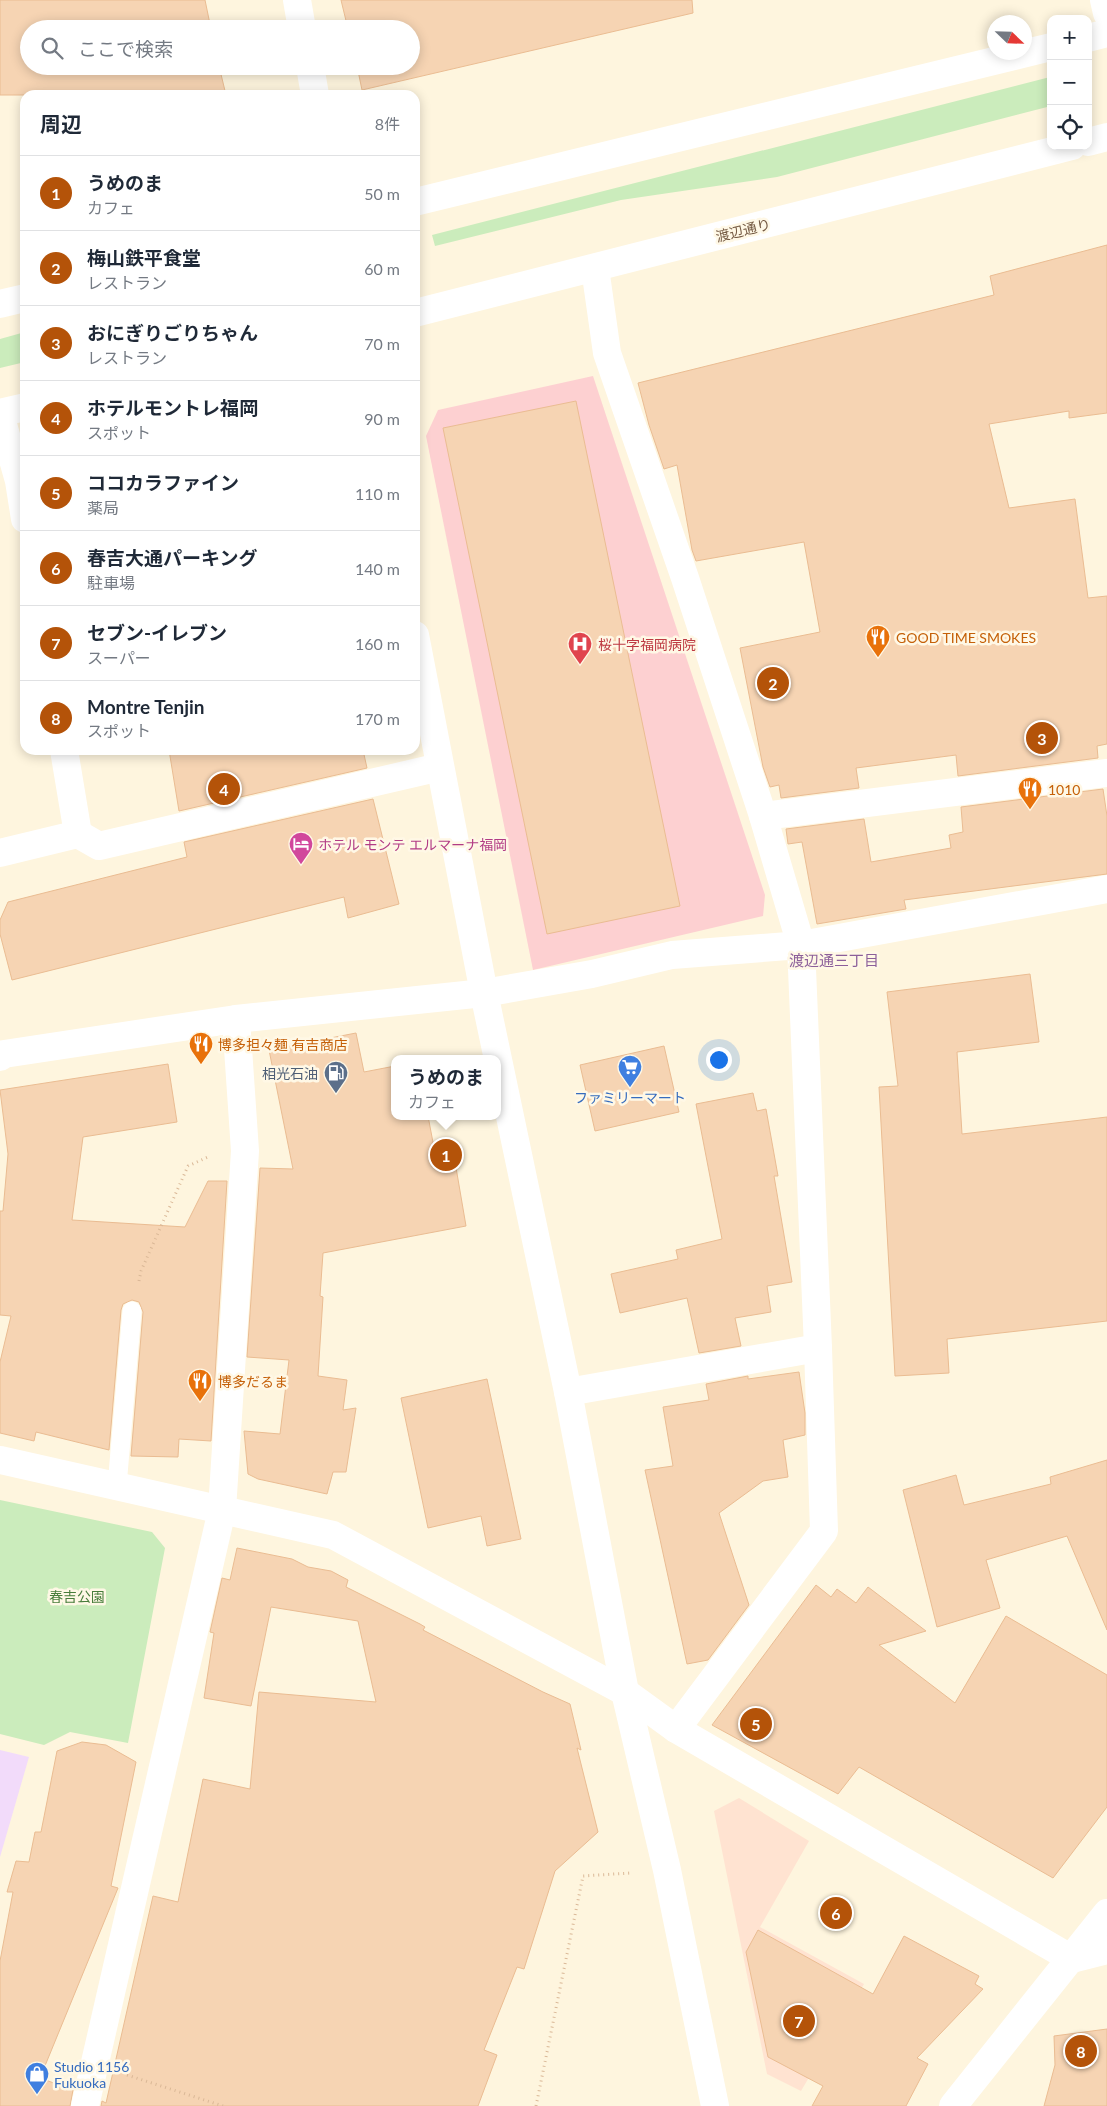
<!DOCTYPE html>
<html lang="ja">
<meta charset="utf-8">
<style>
body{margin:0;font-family:Lato,"Noto Sans JP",sans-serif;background:#f6f6f7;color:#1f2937}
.controls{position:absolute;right:15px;top:15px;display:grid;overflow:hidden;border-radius:10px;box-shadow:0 2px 12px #0003}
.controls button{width:45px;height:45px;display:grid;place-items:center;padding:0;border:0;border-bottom:1px solid #e0e1e3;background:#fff;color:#1f2937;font:25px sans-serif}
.compass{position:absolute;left:987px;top:15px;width:45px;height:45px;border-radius:50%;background:#fff;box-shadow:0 2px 12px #0003;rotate:113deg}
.you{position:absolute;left:718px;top:1059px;width:18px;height:18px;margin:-12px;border:4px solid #fff;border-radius:50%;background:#1a73e8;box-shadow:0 0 0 8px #1a73e833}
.badge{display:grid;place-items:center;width:32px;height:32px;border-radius:50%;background:#b45309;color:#fff;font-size:16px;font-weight:700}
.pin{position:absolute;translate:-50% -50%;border:2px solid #fff;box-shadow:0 1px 5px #0006}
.popup{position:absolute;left:391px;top:1055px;width:110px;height:65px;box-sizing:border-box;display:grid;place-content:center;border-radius:10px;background:#fff;filter:drop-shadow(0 1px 4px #0005);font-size:16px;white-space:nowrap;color:#747a83}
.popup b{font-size:19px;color:#1f2937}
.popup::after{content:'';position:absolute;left:50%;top:100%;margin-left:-10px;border:10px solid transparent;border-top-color:#fff}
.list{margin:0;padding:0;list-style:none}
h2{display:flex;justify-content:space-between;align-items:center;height:65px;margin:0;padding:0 20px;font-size:21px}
h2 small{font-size:16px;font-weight:400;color:#747a83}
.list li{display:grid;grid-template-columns:32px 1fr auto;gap:15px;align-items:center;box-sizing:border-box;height:75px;padding:0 20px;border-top:1px solid #e0e1e3}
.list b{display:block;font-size:19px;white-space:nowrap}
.list p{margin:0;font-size:16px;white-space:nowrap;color:#747a83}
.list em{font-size:16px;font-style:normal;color:#747a83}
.icon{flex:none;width:28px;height:28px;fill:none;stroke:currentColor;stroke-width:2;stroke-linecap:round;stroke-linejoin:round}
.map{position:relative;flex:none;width:1107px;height:2106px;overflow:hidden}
.search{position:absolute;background:#fff;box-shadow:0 2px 12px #0003;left:20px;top:20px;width:400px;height:55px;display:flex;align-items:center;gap:12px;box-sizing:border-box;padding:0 18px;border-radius:28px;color:#747a83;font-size:19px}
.panel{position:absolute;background:#fff;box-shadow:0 2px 12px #0003;left:20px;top:90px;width:400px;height:665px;border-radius:15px}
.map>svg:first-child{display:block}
.commercial{fill:#ffe3d1}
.education{fill:#f2dbfa}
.medical{fill:#fdd0d1}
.green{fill:#cbecbc}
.building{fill:#f6d4b3;stroke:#eabc92}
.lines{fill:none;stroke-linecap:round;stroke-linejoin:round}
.path{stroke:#dab897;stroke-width:3;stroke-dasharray:1 4;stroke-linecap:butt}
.service{stroke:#fff;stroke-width:19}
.minor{stroke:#fff;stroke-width:28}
.tertiary{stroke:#fff;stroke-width:28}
.secondary{stroke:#fff;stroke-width:28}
.labels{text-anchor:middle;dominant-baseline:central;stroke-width:5;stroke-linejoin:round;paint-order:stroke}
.street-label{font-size:14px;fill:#765b44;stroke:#fff8e6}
.food-label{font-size:14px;fill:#c56008;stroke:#fff8e6;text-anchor:start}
.health-label{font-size:14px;fill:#be3a42;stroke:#fff8e6;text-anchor:start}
.hotel-label{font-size:14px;fill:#b23c85;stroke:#fff8e6;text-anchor:start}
.service-label{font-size:14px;fill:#4e5e75;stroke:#fff8e6;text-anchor:end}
.shop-label{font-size:14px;fill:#366cbe;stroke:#fff8e6}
.park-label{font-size:14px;fill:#487d3b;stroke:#fff8e6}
.neighbourhood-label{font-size:15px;fill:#8c5f9a;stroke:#fff8e6}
</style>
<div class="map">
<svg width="1107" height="2106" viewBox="0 0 1107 2106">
<rect width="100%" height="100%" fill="#fef5de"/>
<polygon class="commercial" points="739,1798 809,1841 760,1927 864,1984 801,2091 767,2074 714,1811"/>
<polygon class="education" points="0,1750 29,1757 0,1857"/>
<polygon class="medical" points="593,376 765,895 763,916 533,970 426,436 438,410"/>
<g class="green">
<polygon points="1050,77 1051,106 777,177 621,200 435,246 432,235"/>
<polygon points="25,332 25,362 0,368 0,339"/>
<polygon points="0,1500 152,1532 165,1548 128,1743 70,1732 44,1745 0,1734"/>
</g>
<g class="building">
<polygon points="0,0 205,0 211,29 29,29 29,66 219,66 226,95 0,95"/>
<polygon points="341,0 692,0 693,13 362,90 357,66 411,66 411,29 348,29"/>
<polygon points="1107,245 1107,413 1069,418 1069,411 989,424 1009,508 1075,499 1088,598 1107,596 1107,744 1097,746 1098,758 958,776 956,755 856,768 859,788 781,798 779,785 770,787 763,767 740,648 820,632 804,542 696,561 692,550 677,465 664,469 649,425 638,383 994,295 990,276"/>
<polygon points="576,401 680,906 547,934 443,428"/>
<polygon points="169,750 363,750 367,768 179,811"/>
<polygon points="1103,789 1107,816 1107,874 904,900 906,909 817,924 802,842 788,844 786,829 864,819 871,862 951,848 949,835 963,832 961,807"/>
<polygon points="373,799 399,904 348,918 344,897 12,980 0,934 0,920 8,902 187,857 184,842"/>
<polygon points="1030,974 1039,1042 957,1052 962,1134 1107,1117 1107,1321 947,1339 949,1373 895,1376 879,1087 898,1086 887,992"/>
<polygon points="356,1033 364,1072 395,1066 395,1116 428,1116 435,1153 453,1150 466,1226 323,1253 320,1296 323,1297 318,1376 347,1380 343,1410 356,1408 346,1472 333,1472 327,1494 258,1479 248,1474 244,1431 280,1434 289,1360 247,1357 260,1168 293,1169 269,1050"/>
<polygon points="664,1046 679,1112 595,1131 580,1065"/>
<polygon points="168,1064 177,1122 83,1137 72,1220 185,1227 208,1181 227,1181 211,1441 179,1439 178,1457 131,1456 143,1312 139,1302 132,1300 123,1304 121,1310 109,1450 36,1432 34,1441 0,1433 0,1362 11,1316 0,1315 0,1211 3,1211 8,1154 0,1090"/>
<polygon points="753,1093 757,1111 766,1109 778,1176 774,1176 792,1282 767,1286 771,1312 735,1318 741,1346 699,1353 687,1298 620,1313 611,1274 678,1259 676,1250 722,1239 696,1104"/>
<polygon points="799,1372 805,1413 805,1435 783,1440 788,1477 763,1481 719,1513 749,1605 708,1660 687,1664 645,1470 673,1466 663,1407 709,1400 706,1384 748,1376 748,1379"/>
<polygon points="487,1379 521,1539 487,1546 481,1516 428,1528 401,1398"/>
<polygon points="1107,1460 1107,1630 1067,1536 986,1560 1000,1608 937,1627 903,1490 956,1475 964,1505 1051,1484 1050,1477"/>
<polygon points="237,1548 292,1559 308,1567 331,1571 348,1580 346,1587 420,1624 425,1627 423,1630 543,1692 570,1704 581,1750 577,1748 598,1832 555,1871 524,1969 517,1967 484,2050 497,2055 478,2106 101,2106 102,2101 106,2103 153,1896 178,1902 203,1779 250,1789 259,1692 376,1702 358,1621 271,1607 251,1706 204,1698 214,1633 210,1632 222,1578 230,1580"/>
<polygon points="816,1585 831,1597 837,1589 856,1603 868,1587 926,1631 879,1645 955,1703 1006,1616 1107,1675 1107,1807 1053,1878 859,1767 838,1794 712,1725"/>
<polygon points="82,1742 106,1745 136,1762 111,1886 118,1888 40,2078 73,2090 70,2106 0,2106 0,1961 13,1892 7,1892 16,1861 29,1862 35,1832 41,1832 57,1751"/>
<polygon points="758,1930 873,1994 904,1936 979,1976 975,1984 983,1989 917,2058 928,2064 906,2106 812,2106 823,2086 768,2057 746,1952"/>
<polygon points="1107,2029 1107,2106 1044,2106 1055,2065 1054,2036"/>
</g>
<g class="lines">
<g class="path">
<polyline points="139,1281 141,1271 188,1166 208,1157"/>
<polyline points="127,2075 223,2106"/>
<polyline points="536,2106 583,1876 631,1873"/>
</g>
<polyline class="service" points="117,1486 132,1311"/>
<g class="minor">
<polyline points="1104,0 1107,13"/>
<polyline points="595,268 607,353 685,578 763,816 801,945 818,1348 824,1531 676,1729"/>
<polyline points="0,414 19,481 25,519"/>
<polyline points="763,816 1107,773"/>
<polyline points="78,834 99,846 440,767"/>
<polyline points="0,853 78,834 64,750"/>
<polyline points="0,1057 4,1054 236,1019 484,993 592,974 672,955 801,945 1107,889"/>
<polyline points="568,1392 818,1348"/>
<polyline points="222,1510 245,1151 236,1019"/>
<polyline points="953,2106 1107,1913"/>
</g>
<g class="tertiary">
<polyline points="297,0 302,29"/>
<polyline points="310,66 315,95"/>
<polyline points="415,635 484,993 568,1392 625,1692 667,1870 715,2106"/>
<polyline points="0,1460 333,1535 625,1692 676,1729 1072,1959 1107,1950"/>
<polyline points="85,2106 222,1510"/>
</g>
<g class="secondary">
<polyline points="1088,38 1107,33"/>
<polyline points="1088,142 1107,137"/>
<polyline points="415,202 1051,47"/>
<polyline points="0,304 25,298"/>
<polyline points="415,313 1072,146"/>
<polyline points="0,413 25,407"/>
</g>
</g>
<defs>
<symbol id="restaurant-pin" viewBox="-11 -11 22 30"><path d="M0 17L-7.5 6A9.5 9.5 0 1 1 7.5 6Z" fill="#e8710a" stroke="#fff8e6"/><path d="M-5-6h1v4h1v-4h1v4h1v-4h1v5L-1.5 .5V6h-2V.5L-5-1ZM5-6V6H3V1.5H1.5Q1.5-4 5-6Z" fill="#fff"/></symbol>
<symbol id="hospital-pin" viewBox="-11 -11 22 30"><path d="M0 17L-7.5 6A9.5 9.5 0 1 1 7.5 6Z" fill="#e0444e" stroke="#fff8e6"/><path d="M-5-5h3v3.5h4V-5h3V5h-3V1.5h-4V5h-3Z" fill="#fff"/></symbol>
<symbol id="hotel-pin" viewBox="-11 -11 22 30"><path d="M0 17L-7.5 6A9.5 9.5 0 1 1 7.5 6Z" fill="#d1479c" stroke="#fff8e6"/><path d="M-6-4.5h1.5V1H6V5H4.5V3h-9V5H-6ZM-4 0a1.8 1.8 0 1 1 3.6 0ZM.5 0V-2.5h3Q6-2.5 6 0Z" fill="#fff"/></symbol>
<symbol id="supermarket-pin" viewBox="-11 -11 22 30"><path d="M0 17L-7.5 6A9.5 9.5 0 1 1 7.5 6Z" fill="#3f7fe0" stroke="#fff8e6"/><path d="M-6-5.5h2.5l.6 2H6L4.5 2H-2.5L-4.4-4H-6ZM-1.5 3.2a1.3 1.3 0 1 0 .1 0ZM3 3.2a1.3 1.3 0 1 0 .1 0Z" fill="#fff"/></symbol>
<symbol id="fuel-pin" viewBox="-11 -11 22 30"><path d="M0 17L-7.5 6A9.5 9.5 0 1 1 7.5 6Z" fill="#5c6f8a" stroke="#fff8e6"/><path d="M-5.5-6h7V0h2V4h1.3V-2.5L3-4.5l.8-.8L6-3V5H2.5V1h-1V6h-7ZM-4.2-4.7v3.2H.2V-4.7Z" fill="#fff"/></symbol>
<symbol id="shop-pin" viewBox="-11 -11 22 30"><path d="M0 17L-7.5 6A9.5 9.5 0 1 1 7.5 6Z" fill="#3f7fe0" stroke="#fff8e6"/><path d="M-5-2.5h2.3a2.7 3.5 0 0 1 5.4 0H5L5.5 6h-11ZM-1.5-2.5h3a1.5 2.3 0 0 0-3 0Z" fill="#fff"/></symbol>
</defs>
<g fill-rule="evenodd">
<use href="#restaurant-pin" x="864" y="623" width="28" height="38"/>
<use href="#hospital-pin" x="566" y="630" width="28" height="38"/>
<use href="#restaurant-pin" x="1016" y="775" width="28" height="38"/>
<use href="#hotel-pin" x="287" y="830" width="28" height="38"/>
<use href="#restaurant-pin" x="187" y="1030" width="28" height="38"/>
<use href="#supermarket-pin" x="616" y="1053" width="28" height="38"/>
<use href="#fuel-pin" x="322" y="1059" width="28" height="38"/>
<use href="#restaurant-pin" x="186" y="1367" width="28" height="38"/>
<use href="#shop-pin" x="23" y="2060" width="28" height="38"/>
</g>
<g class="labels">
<g class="street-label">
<text transform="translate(743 230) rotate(-14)">渡辺通り</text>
</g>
<g class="food-label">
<text x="896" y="637">GOOD TIME SMOKES</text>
<text x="1048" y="789">1010</text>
<text x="218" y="1044">博多担々麺 有吉商店</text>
<text x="218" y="1381">博多だるま</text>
</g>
<g class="health-label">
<text x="598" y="644">桜十字福岡病院</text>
</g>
<g class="hotel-label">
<text x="318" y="844">ホテル モンテ エルマーナ福岡</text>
</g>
<g class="service-label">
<text x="318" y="1073">相光石油</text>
</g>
<g class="shop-label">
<text x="630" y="1097">ファミリーマート</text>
<text x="54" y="2066" text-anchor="start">Studio 1156<tspan x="54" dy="16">Fukuoka</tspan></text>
</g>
<g class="park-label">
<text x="77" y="1596">春吉公園</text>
</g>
<g class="neighbourhood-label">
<text x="834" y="960">渡辺通三丁目</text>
</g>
</g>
</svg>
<div class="controls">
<button>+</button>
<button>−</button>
<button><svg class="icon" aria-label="locate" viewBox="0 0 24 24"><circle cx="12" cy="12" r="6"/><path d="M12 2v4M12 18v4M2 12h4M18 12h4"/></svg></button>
</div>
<svg class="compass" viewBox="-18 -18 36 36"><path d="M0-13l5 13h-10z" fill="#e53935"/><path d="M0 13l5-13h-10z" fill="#747a83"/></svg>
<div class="you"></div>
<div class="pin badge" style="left:446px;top:1155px">1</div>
<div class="popup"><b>うめのま</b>カフェ</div>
<div class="pin badge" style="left:773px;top:683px">2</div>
<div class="pin badge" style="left:1042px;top:738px">3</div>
<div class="pin badge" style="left:224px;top:789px">4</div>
<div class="pin badge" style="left:756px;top:1724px">5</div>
<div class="pin badge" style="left:836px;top:1913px">6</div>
<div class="pin badge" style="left:799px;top:2021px">7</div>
<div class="pin badge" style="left:1081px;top:2051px">8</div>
<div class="search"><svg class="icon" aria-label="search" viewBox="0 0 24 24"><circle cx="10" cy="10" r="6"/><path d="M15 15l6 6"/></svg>ここで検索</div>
<section class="panel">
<h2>周辺<small>8件</small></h2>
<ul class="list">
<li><span class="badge">1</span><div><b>うめのま</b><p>カフェ</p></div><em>50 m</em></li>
<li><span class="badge">2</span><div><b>梅山鉄平食堂</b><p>レストラン</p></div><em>60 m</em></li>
<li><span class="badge">3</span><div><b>おにぎりごりちゃん</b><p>レストラン</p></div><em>70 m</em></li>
<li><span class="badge">4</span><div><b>ホテルモントレ福岡</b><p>スポット</p></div><em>90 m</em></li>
<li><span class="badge">5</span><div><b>ココカラファイン</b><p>薬局</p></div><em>110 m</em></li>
<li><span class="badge">6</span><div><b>春吉大通パーキング</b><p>駐車場</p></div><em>140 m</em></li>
<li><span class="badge">7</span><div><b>セブン-イレブン</b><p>スーパー</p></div><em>160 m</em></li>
<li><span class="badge">8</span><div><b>Montre Tenjin</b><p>スポット</p></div><em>170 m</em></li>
</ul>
</section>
</div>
